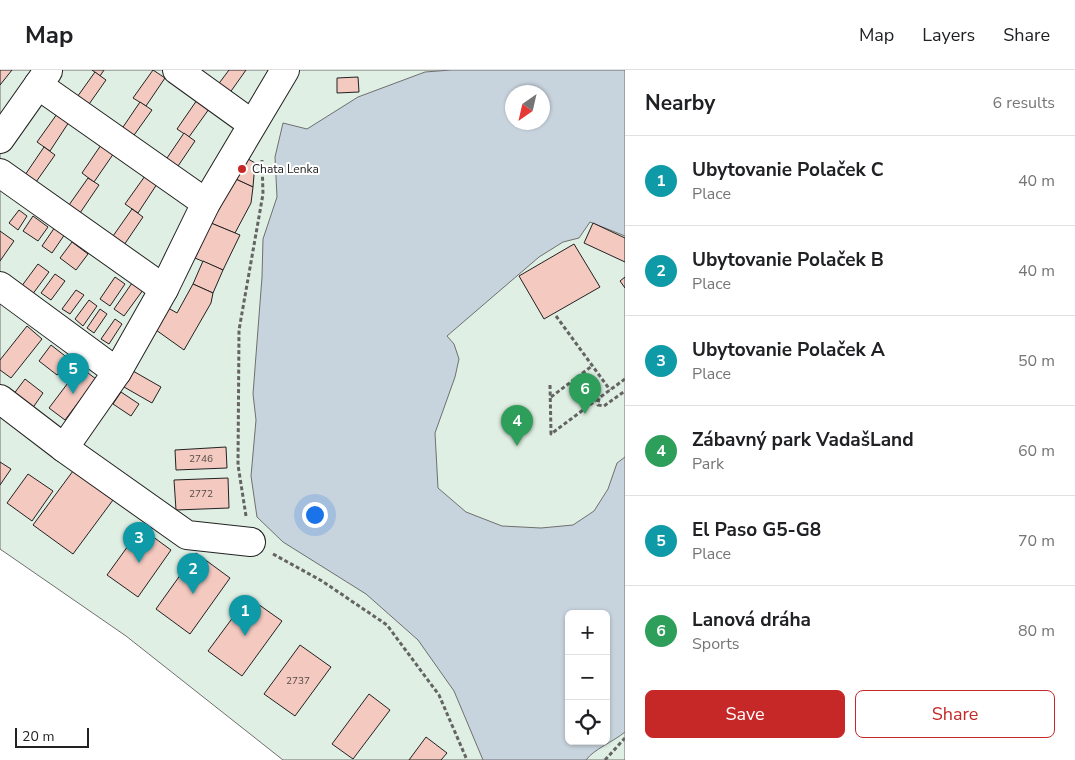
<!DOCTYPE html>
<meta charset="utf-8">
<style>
body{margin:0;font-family:"Nunito Sans",sans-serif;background:#f6f6f6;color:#202124}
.controls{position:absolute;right:15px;bottom:15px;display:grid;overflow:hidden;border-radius:8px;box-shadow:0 1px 4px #0004}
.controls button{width:45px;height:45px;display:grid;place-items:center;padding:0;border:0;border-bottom:1px solid #e0e0e0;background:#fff;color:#202124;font:25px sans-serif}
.compass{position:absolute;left:505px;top:15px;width:45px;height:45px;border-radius:50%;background:#fff;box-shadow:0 1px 4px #0004;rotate:214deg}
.scale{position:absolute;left:15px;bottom:12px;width:74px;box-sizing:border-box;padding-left:5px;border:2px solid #222;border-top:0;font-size:14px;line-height:18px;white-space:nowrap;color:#222;-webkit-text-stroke:4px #fff;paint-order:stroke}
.you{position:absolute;left:314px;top:444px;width:18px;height:18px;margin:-12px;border:4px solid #fff;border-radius:50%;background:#1a73e8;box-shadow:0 0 0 8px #1a73e833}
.badge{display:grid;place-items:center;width:32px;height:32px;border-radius:50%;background:#c62828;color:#fff;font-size:16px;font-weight:700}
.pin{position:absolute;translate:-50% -41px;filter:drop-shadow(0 1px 2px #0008)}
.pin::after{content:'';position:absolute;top:26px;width:18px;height:15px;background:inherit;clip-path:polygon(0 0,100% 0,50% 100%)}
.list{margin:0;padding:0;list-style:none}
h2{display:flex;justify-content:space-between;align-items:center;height:65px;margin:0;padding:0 20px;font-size:21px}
h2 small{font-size:16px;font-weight:400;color:#757577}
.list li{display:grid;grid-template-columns:32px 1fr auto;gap:15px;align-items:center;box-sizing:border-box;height:90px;padding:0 20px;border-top:1px solid #e0e0e0}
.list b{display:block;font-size:19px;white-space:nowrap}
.list p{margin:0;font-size:16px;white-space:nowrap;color:#757577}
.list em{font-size:16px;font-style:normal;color:#757577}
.actions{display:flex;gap:10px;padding:15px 20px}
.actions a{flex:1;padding:11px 0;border:1px solid #c62828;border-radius:8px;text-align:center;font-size:18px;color:#c62828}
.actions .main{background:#c62828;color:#fff}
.icon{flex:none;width:28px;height:28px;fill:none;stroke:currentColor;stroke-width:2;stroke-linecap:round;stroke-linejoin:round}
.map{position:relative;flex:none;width:625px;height:690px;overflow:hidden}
header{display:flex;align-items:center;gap:30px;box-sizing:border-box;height:70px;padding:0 25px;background:#fff;border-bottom:1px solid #e0e0e0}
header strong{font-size:24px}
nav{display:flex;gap:28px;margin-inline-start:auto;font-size:18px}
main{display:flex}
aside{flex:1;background:#fff}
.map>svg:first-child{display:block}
.green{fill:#e0efe3;stroke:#6f6f6f;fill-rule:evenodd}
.water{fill:#c7d3dd;stroke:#6f6f6f;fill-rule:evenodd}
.building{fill:#f3c9c0;stroke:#222}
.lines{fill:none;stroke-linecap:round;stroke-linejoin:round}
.minor-casing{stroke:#222;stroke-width:30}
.path{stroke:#646464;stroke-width:3;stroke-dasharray:4 2.5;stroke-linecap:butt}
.minor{stroke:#fff;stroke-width:28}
.poi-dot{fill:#c62828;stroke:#fff;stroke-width:2}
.labels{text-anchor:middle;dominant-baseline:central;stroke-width:4;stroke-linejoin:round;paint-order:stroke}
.number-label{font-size:10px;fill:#564c4a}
.poi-label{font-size:12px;fill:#222;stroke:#fff;text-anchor:start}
</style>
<header>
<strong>Map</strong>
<nav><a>Map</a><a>Layers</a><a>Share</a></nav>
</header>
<main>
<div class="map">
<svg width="625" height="690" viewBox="0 0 625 690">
<rect width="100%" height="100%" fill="#fff"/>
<path class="green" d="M0,0H625V690H283L126,566L0,479ZM512,22H542V52H512ZM569,544H606V671H569Z"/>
<path class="water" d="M451,0H625V166L590,152L579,168L563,172L539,187L447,266L454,274L459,289L455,307L435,363L438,418L466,442L502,456L541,458L573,455L594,441L608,419L617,393L625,387V662C613,672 594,679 586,690H483L454,621L418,570L366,524L283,472L257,447L251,406L256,350L253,324L262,207L263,169L277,127L275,87L283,53L307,59L358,27L425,2ZM512,22H542V52H512ZM569,544H606V671H569Z"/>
<g class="building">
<polygon points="0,0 12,0 0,15"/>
<polygon points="92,0 104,0 100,6"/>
<polygon points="153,0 165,8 146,36 133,28"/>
<polygon points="229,0 246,0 229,24 217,16"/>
<polygon points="95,2 106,10 87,37 75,30"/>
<polygon points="358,7 359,22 337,23 337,8"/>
<polygon points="197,30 209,39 189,67 177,59"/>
<polygon points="140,32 152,40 132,68 121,60"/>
<polygon points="57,44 69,52 50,81 37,72"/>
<polygon points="184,63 195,71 176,99 165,91"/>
<polygon points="101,75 114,83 94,112 82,103"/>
<polygon points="44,77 55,85 36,112 25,105"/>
<polygon points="238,83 255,93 253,117 227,105"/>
<polygon points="227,105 253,117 251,133 235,163 206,151"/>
<polygon points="145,106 157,114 138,143 125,134"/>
<polygon points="88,108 99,115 80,143 69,135"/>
<polygon points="132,139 143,147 124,175 113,166"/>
<polygon points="19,140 27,146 18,160 9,153"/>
<polygon points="33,146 48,157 38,171 23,161"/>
<polygon points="211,153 240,165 223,200 195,188"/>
<polygon points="593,153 625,168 625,192 584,173"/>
<polygon points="55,157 65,164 52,183 42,176"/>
<polygon points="0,161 14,171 0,191"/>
<polygon points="72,172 88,184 76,200 60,188"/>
<polygon points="574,174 600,217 544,249 519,206"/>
<polygon points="203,191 223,200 213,223 193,214"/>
<polygon points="38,194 49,202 32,225 21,217"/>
<polygon points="55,204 65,211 51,230 41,223"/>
<polygon points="115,207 125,214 110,236 100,229"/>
<polygon points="625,207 625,218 620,211"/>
<polygon points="132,213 143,220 124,246 114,239"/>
<polygon points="193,214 213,223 211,233 184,280 149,255 163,235 177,243"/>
<polygon points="76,220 84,225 70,244 62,239"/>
<polygon points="89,230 97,236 83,256 75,249"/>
<polygon points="100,239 107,244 94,263 87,258"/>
<polygon points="115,249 122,254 109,274 101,269"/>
<polygon points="27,256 42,269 11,308 0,300 0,290"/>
<polygon points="51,275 69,289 57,305 39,291"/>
<polygon points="80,297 96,309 65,350 49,338"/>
<polygon points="133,301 161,317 152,333 124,317"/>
<polygon points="25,309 43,323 32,339 13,325"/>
<polygon points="121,322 139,334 131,346 113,334"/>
<polygon points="226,377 227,398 176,400 175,380"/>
<polygon points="0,392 11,399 0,415"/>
<polygon points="73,401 113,430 73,484 33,455"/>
<polygon points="28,404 53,421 32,451 7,433"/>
<polygon points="228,408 229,438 176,440 174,410"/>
<polygon points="141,458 171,480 138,527 107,505"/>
<polygon points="196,483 230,508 190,564 156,539"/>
<polygon points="248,527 282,551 242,606 208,581"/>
<polygon points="300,575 331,597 295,646 264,624"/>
<polygon points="369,624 390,640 353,689 332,674"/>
<polygon points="426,667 447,683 441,690 409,690"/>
</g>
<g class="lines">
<defs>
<g id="minor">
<polyline points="177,0 252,54"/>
<polyline points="38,15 206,133"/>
<polyline points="0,69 48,1"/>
<polyline points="0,103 164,219"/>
<polyline points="0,216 117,302 164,219 206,133 285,0"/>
<polyline points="117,302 64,378 187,465 251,472"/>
<polyline points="0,329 64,378"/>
</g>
</defs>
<use href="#minor" class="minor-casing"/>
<g class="path">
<polyline points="556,246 610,320"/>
<polyline points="625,309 599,328 598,335 604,336 625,321"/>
<polyline points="550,315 551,364 599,328"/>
<polyline points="551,327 592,296"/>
<polyline points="246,446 238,395 239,260 263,124 262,90"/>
<polyline points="273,484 322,511 387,555 439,625 467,690"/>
<polyline points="605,690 625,668"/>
</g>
<use href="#minor" class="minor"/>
</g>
<circle class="poi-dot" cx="242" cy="99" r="5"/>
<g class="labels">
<g class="number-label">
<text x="201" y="389">2746</text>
<text x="201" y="424">2772</text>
<text x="298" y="611">2737</text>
</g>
<g class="poi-label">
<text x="252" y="99">Chata Lenka</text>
</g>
</g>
</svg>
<div class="controls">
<button>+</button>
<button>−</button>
<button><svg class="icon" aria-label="locate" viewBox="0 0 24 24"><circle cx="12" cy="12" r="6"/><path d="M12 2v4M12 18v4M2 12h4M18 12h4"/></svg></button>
</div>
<svg class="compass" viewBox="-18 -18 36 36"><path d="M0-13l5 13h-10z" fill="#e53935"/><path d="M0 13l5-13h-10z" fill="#757577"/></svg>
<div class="scale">20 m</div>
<div class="you"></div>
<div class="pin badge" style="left:245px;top:566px;background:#0f9aa8">1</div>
<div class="pin badge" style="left:193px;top:524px;background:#0f9aa8">2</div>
<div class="pin badge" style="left:139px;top:493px;background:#0f9aa8">3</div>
<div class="pin badge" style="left:517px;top:376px;background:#2e9e5b">4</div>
<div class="pin badge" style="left:73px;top:324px;background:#0f9aa8">5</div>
<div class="pin badge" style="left:585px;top:344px;background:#2e9e5b">6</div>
</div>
<aside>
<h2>Nearby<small>6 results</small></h2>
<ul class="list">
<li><span class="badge" style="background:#0f9aa8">1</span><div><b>Ubytovanie Polaček C</b><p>Place</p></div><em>40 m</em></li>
<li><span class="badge" style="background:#0f9aa8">2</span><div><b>Ubytovanie Polaček B</b><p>Place</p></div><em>40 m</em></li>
<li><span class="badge" style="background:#0f9aa8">3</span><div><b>Ubytovanie Polaček A</b><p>Place</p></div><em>50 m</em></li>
<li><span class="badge" style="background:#2e9e5b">4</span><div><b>Zábavný park VadašLand</b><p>Park</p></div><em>60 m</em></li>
<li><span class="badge" style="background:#0f9aa8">5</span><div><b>El Paso G5-G8</b><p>Place</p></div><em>70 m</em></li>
<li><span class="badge" style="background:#2e9e5b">6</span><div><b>Lanová dráha</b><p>Sports</p></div><em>80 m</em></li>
</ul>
<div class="actions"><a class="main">Save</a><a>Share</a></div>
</aside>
</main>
